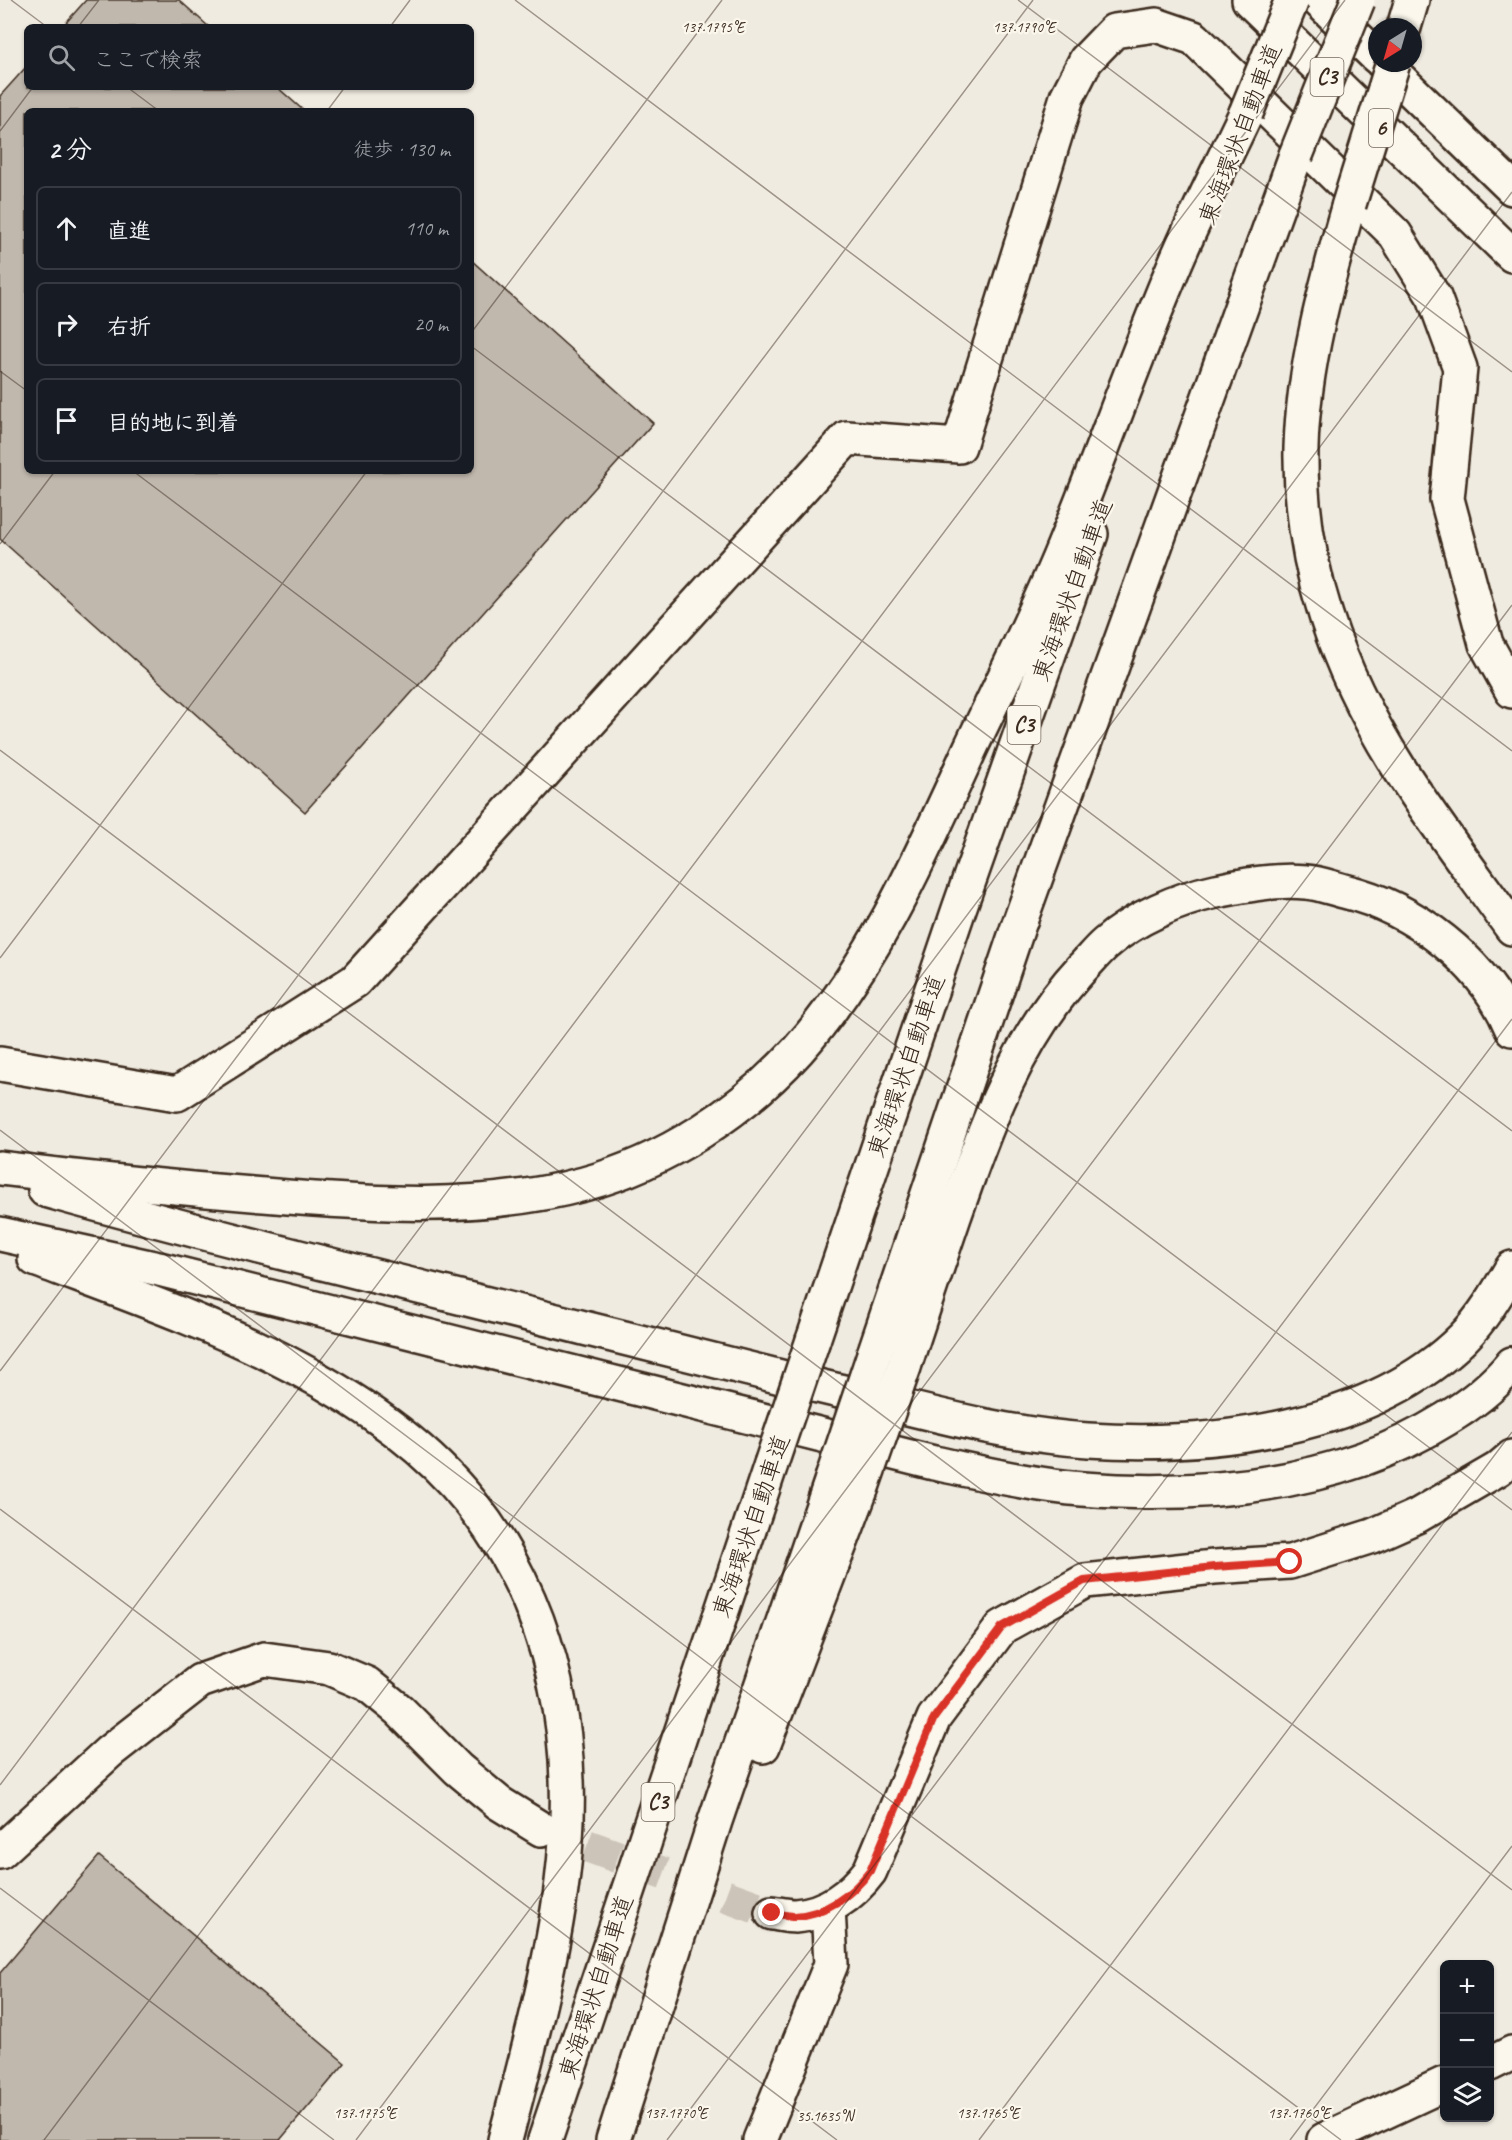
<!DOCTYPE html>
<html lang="ja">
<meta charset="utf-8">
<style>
body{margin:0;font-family:Caveat,"Klee One",sans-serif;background:#20242c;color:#f1f3f6}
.controls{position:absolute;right:18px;bottom:18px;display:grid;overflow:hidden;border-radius:9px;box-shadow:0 2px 4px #0004}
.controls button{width:54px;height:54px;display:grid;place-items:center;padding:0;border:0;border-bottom:2px solid #363941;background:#171b24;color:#f1f3f6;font:30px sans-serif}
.compass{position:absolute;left:1368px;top:18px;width:54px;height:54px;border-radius:50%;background:#171b24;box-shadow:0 2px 4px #0004;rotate:217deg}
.stop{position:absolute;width:18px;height:18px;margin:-14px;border:4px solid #d93025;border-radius:50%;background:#fff}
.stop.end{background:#d93025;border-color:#fff;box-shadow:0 2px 6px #0008}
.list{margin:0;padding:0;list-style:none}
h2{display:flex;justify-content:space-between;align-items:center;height:78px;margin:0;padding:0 24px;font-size:26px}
h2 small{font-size:20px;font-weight:400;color:#9ea1a6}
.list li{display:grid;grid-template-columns:39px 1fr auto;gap:18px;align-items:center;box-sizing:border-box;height:84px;margin:0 12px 12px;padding:0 12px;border:2px solid #363941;border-radius:9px}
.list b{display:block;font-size:22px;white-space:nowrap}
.list em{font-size:20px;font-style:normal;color:#9ea1a6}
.icon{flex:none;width:33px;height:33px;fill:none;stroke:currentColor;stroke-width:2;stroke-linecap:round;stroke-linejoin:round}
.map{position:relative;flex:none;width:1512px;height:2140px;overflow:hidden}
.search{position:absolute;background:#171b24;box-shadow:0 2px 4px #0004;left:24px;top:24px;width:450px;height:66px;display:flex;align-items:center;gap:15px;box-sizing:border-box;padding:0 21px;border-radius:9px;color:#9ea1a6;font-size:22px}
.panel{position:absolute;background:#171b24;box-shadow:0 2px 4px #0004;left:24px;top:108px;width:450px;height:366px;border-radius:9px}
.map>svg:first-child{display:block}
.building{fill:#c0b8ad;stroke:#3b2a1e;stroke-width:1.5}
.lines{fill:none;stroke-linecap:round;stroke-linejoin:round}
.minor-tunnel{stroke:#ccc4b9;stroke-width:33;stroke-dasharray:33 16;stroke-linecap:butt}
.minor-casing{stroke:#3b2a1e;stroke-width:38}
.major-casing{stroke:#3b2a1e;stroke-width:38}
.highway-casing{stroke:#3b2a1e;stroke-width:38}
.minor{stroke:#fbf7ec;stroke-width:33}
.major{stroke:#fbf7ec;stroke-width:33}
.highway{stroke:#fbf7ec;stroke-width:33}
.highway-bridge-casing{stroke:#3b2a1e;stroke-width:38;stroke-linecap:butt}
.highway-bridge{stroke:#fbf7ec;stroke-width:33}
.route{stroke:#d93025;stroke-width:8}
.ticks{fill:none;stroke:#3b2a1e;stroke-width:1.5;stroke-opacity:0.45}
.labels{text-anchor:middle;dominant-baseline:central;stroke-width:4.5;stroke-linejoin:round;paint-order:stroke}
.shield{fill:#fbf7ec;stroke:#75685c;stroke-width:1.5}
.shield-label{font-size:22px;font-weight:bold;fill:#3b2a1e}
.street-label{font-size:24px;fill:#3b2a1e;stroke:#fbf7ec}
.ticks-label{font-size:15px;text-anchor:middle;fill:#3b2a1e;stroke:#fbf7ec;stroke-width:4.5;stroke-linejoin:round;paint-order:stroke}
</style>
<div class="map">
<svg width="1512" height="2140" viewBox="0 0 1512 2140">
<rect width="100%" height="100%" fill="#f0ebe0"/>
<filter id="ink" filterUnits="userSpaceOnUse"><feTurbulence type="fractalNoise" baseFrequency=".0167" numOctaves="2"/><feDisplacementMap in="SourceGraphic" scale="12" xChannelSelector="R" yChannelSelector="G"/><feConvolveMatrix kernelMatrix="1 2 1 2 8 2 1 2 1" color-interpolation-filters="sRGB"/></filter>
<g filter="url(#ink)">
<g class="building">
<polygon points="86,0 179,0 209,27 62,27"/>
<polygon points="27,66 27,87 277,87 304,111 27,111 27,471 471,471 471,260 653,423 305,812 0,539 0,96"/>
<polygon points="99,1856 345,2063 280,2140 0,2140 0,1973"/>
</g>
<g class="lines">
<polyline class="minor-tunnel" points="541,1829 772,1913"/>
<defs>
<g id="minor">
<polyline points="0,1064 177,1094 355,981 847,438 959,446 1067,97 1086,60 1114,31 1156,25 1194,38 1395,234 1434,297 1460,368 1447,499 1486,644 1512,691"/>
<polyline points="0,1852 109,1752 200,1681 264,1659 329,1668 367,1684 399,1710 458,1769 499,1803 541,1829"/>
<path d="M772,1913C779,1914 788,1916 795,1916C826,1914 852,1895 870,1871L934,1718L1002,1627L1085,1581L1214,1567L1290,1562L1372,1536L1417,1516L1498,1469L1512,1457"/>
<polyline points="1490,2064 1512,2053"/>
<polyline points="760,2140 831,1964 828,1908"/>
<polyline points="1324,2140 1444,2084"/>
</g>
<g id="major">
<polyline points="1249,0 1512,255"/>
<polyline points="1318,0 1377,57"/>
<polyline points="1383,63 1512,188"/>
</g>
<g id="highway">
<polyline points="1404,27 1412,0"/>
<path d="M1349,204C1327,281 1303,367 1301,448C1299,566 1337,670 1399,768C1434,823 1474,875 1512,928"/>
<path d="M0,1168C88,1179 176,1188 264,1195C369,1204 480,1212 584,1184C665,1162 742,1112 798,1050C875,963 923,852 971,747C1001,684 1032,622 1059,558C1100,459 1135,357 1177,259C1198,210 1223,162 1246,113"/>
<path d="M45,1190C224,1240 404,1283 584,1328C667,1349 751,1370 835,1390C918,1410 1003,1435 1088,1440C1211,1448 1372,1429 1463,1338C1483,1318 1498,1292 1512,1268"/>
<path d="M0,1234L159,1269L934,1463C983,1473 1032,1485 1082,1489C1206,1498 1339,1486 1446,1419C1471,1404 1494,1386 1512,1364"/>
<path d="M35,1259C122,1292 212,1323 295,1367C360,1401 425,1445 471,1503C557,1611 579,1748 562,1882C551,1969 527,2055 505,2140"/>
<polyline points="813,1340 959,909 1091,534"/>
<polyline points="874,1354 1018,927 1296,155"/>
<path d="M904,1367C920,1317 937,1267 954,1217C985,1128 1017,1038 1082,968C1090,960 1097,951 1105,944C1134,918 1179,899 1216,891C1246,885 1276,879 1306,882C1319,883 1332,888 1344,891C1414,908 1484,961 1512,1029"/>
<polyline points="763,1746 862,1487"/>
<polyline points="545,2140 771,1464"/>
<polyline points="613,2140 715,1821 832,1479"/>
</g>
</defs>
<use href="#minor" class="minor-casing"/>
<use href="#major" class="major-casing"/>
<use href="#highway" class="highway-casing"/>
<use href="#minor" class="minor"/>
<use href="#major" class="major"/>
<use href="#highway" class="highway"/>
<defs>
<g id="highway-bridge">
<polyline points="1246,113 1292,0"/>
<polyline points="1296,155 1358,0"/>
<polyline points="1349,204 1393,63"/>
<polyline points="771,1464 813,1340"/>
<polyline points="832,1479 874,1354"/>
<polyline points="862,1487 904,1367"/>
</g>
</defs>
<use href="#highway-bridge" class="highway-bridge-casing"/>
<use href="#highway-bridge" class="highway-bridge"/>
</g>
</g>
<g class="lines" filter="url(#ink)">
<path class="route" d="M772,1913C779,1914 788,1916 795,1916C826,1914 852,1895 870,1871L934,1718L1002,1627L1084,1581L1214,1567L1290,1562"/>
</g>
<path class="ticks" d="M11,0L47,27M515,0L1512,751M1018,0L1512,372M78,27L99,0M390,27L410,0M127,87L159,111M327,111L345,87M0,131L33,87M471,333L722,0M471,346L1512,1131M0,371L27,391M133,471L1512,1510M0,544L55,471M0,750L1512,1890M0,958L367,471M0,1130L1341,2140M0,1371L1033,0M0,1509L837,2140M0,1785L1345,0M0,1888L334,2140M44,2140L1512,192M356,2140L1512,605M667,2140L1512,1019M979,2140L1512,1432M1290,2140L1512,1846"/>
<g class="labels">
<g class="shield">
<rect x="1310.5" y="58" width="33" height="38" rx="4.5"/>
<rect x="1369" y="109" width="24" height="38" rx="4.5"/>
<rect x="1007.5" y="706" width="33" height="38" rx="4.5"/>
<rect x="641.5" y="1783" width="33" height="38" rx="4.5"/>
</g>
<g class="shield-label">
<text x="1327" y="77">C3</text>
<text x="1381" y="128">6</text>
<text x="1024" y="725">C3</text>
<text x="658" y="1802">C3</text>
</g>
<g class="street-label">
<text transform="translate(1240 134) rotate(-69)">東海環状自動車道</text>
<text transform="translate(1072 590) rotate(-70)">東海環状自動車道</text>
<text transform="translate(906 1066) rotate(-71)">東海環状自動車道</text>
<text transform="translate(751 1526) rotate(-71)">東海環状自動車道</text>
<text transform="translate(596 1987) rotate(-72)">東海環状自動車道</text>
</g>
</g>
<g class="ticks-label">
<text x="713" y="32">137.1795°E</text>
<text x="1024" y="32">137.1790°E</text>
<text x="365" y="2118">137.1775°E</text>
<text x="676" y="2118">137.1770°E</text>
<text x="988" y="2118">137.1765°E</text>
<text x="1299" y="2118">137.1760°E</text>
<text x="825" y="2121">35.1635°N</text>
</g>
</svg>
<div class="controls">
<button>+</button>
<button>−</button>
<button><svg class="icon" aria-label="layers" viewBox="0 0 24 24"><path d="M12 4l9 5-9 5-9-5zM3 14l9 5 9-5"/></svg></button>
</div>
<svg class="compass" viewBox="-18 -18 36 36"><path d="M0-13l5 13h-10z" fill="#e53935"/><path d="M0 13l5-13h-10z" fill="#9ea1a6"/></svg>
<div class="stop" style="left:1290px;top:1562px"></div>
<div class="stop end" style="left:772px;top:1913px"></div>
<div class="search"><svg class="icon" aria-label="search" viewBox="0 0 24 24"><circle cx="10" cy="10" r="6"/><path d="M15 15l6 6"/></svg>ここで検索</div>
<section class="panel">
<h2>2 分<small>徒歩 · 130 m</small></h2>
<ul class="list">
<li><svg class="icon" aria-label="ahead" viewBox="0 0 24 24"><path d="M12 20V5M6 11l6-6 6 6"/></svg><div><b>直進</b></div><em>110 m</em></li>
<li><svg class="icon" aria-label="right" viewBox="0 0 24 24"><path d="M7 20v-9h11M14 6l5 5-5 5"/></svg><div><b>右折</b></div><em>20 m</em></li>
<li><svg class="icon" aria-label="arrive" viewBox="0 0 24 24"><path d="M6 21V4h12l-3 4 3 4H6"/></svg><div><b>目的地に到着</b></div></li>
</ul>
</section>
</div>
